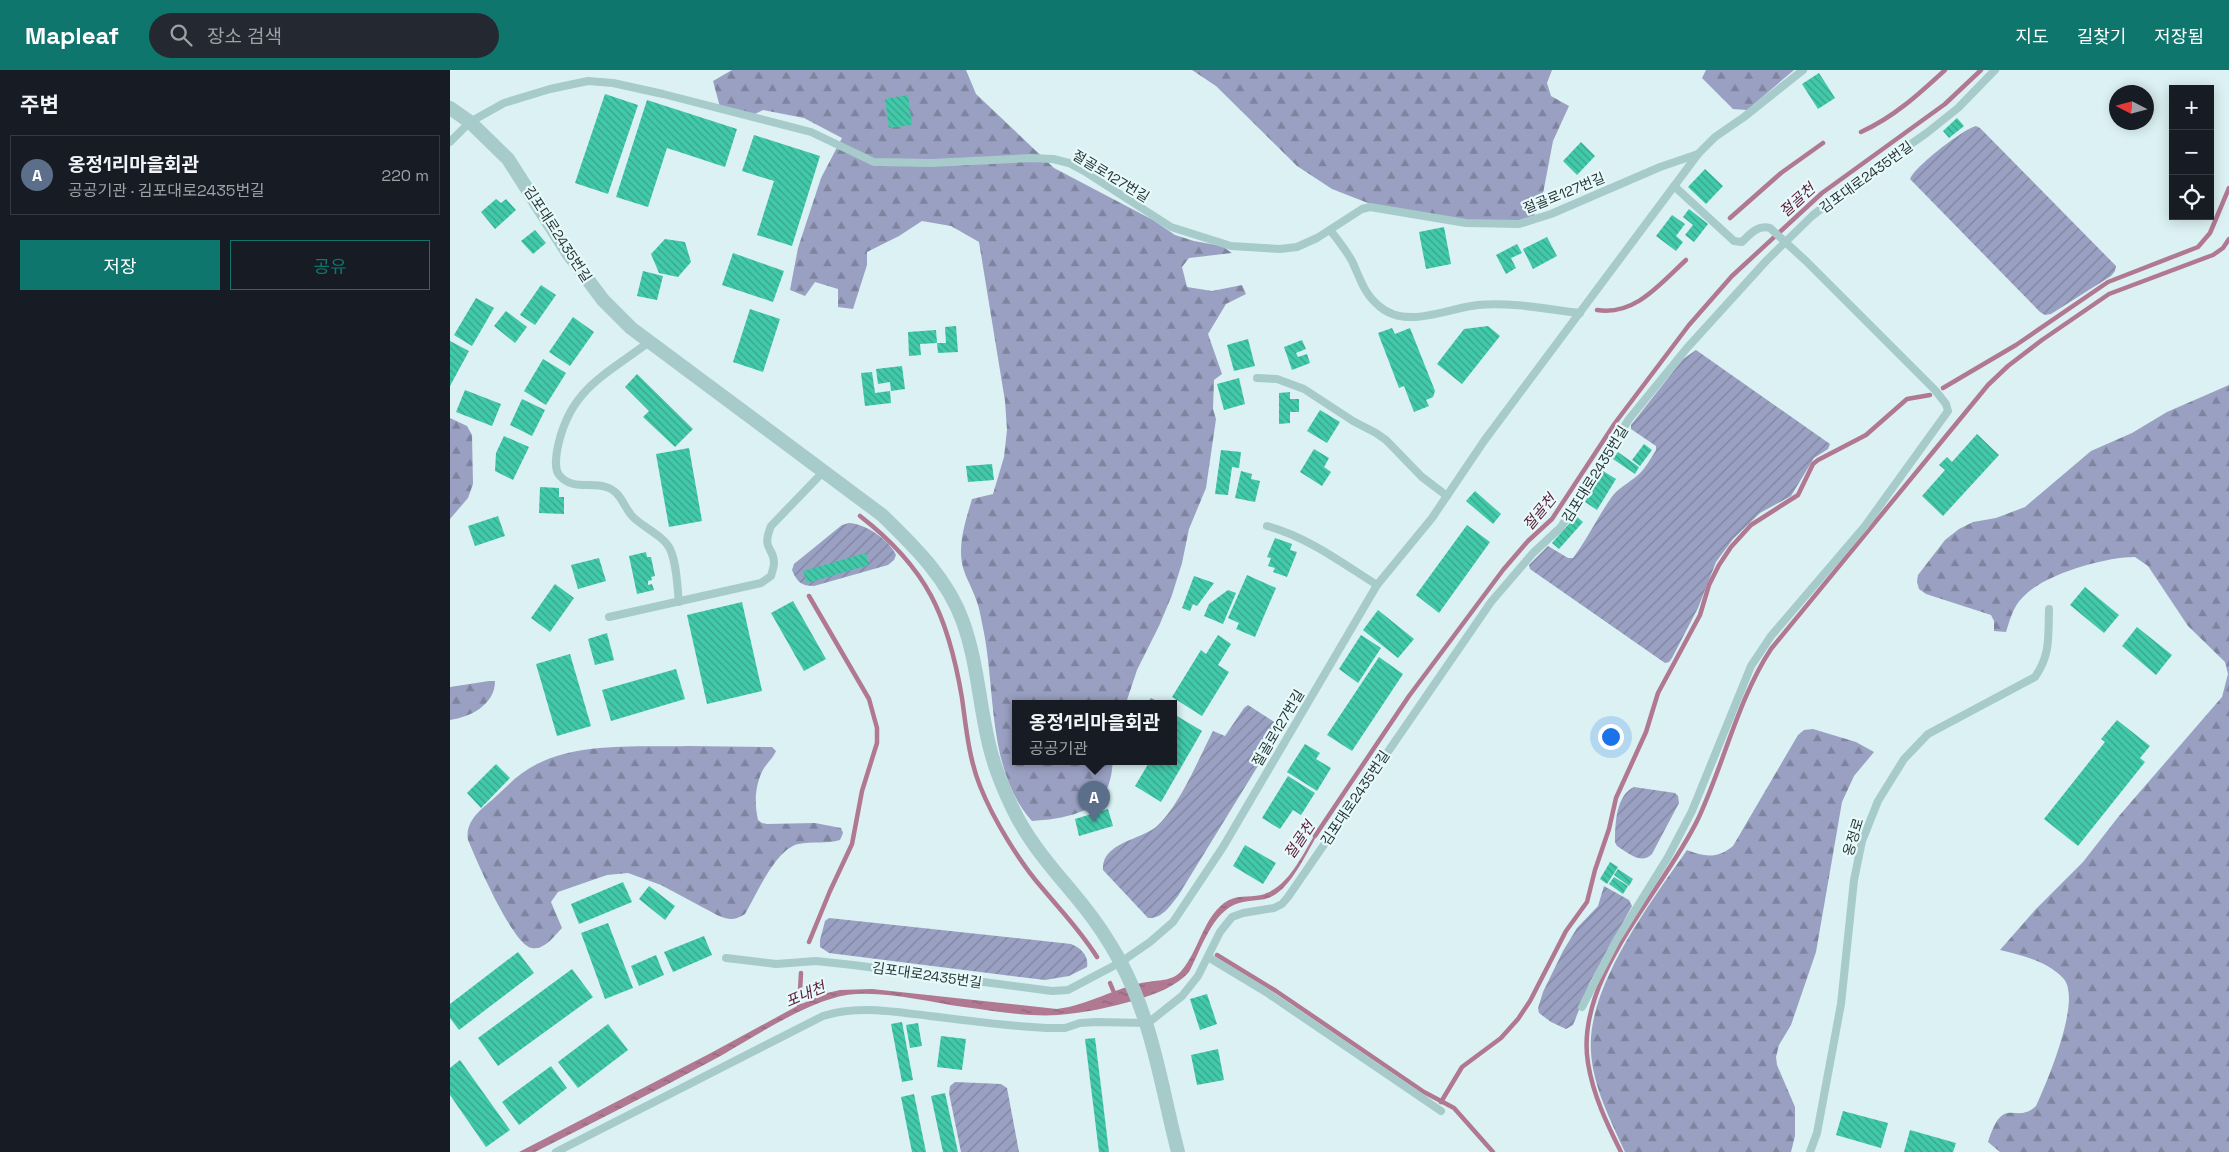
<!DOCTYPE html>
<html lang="ko">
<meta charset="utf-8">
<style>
body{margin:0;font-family:"Space Grotesk","Noto Sans KR",sans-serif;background:#242831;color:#f1f3f6}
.controls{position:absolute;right:15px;top:15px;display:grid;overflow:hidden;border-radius:0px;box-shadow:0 2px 12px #0003}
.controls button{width:45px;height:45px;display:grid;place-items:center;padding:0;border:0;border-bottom:1px solid #363941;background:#171b24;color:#f1f3f6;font:25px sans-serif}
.compass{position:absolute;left:1659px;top:15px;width:45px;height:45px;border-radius:50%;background:#171b24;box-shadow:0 2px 12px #0003;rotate:276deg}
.you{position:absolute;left:1160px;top:666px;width:18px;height:18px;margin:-12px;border:4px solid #fff;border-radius:50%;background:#1a73e8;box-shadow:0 0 0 8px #1a73e833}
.badge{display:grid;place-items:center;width:32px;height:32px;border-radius:50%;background:#0f766e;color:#fff;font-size:16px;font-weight:700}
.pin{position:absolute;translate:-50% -41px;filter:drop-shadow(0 1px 2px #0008)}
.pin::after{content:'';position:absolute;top:26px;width:18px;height:15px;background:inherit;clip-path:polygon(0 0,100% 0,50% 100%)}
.popup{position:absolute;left:562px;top:630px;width:165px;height:65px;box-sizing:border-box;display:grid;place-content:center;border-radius:0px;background:#171b24;filter:drop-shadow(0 1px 4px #0005);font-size:16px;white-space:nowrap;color:#9ea1a6}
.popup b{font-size:19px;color:#f1f3f6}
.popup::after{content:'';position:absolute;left:50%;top:100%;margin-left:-10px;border:10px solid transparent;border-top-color:#171b24}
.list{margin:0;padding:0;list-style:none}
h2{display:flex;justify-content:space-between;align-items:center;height:65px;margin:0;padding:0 20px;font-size:21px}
h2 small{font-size:16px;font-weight:400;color:#9ea1a6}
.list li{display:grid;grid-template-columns:32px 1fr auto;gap:15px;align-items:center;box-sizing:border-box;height:80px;margin:0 10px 10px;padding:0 10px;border:1px solid #363941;border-radius:0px}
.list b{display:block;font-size:19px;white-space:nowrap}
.list p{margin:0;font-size:16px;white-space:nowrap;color:#9ea1a6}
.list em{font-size:16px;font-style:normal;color:#9ea1a6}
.actions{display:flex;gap:10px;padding:15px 20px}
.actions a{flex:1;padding:11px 0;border:1px solid #0f766e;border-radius:0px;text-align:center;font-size:18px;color:#0f766e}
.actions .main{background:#0f766e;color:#fff}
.icon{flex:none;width:28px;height:28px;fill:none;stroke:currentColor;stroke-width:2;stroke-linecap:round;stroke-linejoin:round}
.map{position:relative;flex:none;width:1779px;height:1082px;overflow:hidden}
header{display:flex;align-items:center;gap:30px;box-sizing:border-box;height:70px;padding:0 25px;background:#0f766e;color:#fff}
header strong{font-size:24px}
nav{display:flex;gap:28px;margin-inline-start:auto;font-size:18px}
.search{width:350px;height:45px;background:#242831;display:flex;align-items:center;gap:12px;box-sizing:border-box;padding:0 18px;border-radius:28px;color:#9ea1a6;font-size:19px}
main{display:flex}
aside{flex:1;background:#171b24}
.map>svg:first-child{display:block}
.forest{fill:url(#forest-firs)}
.garden{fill:url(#garden-furrows)}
.water{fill:url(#water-ripples)}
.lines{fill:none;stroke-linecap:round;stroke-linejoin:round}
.stream{stroke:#b07991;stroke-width:4.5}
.building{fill:url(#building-back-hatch)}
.service{stroke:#a6cbca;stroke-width:8}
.tertiary{stroke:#a6cbca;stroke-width:14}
.labels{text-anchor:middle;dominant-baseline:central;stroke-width:4.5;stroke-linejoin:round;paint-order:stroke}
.street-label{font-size:14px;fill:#273734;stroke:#e7f9fa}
.water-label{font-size:15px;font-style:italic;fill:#5a1c35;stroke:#e7f9fa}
</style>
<header>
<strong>Mapleaf</strong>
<div class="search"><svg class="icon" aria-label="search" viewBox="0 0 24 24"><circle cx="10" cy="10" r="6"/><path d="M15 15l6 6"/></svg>장소 검색</div>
<nav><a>지도</a><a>길찾기</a><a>저장됨</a></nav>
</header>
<main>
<aside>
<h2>주변<small></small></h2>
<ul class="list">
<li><span class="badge" style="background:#5c6f8a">A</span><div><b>옹정1리마을회관</b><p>공공기관 · 김포대로2435번길</p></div><em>220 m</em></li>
</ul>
<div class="actions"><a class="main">저장</a><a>공유</a></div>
</aside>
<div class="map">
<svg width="1779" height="1082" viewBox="0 0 1779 1082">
<defs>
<pattern id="forest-firs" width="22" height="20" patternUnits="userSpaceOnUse" patternTransform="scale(1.25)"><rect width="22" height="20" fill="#9aa0c2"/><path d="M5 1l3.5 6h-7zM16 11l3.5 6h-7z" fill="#7e839e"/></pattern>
<pattern id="garden-furrows" width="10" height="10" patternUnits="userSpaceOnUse" patternTransform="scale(1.25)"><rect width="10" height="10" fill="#9aa0c2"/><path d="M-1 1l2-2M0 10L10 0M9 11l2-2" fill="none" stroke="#7e839e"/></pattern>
<pattern id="water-ripples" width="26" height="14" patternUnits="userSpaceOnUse" patternTransform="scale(1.25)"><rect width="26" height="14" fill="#b07991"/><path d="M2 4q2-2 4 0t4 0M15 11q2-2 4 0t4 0" fill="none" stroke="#8f6477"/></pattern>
<pattern id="building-back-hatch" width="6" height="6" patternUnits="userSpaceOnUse" patternTransform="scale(1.25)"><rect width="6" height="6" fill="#42c9aa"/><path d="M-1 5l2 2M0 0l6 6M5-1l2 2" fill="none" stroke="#37a48b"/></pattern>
</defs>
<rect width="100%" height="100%" fill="#dbf1f3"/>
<g class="forest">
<path d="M282,0H516L526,24L604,98L703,150L725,165L744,171L772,176L782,183L739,188L732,197L737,217L762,221L792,215L796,224L776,234L758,264L772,304L764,310L763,339L766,349L756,418L739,459L732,493L722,525L709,556L687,600L676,633H565V691H663C662,697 662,704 660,710C652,744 611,749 582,751C537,701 546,619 533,558C531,549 530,540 527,532C521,513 511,503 511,482C511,464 517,446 522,429L543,424L554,387L557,360L555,331L529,172L501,156L472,151L449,166L417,182V195L403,239L388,237V219L365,212L355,226L340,220L348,178L371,108L392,68L354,48L313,40L297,48L270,37L263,11Z"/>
<polygon points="742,0 1102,0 1097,13 1101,26 1119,36 1103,71 1091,134 1083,147 1060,153 1018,151 972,145 918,133 882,119 847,96 766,16"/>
<polygon points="1256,0 1344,0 1297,40 1283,39 1252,8"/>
<path d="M1779,315V1082H1550L1538,1072C1554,1022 1565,1056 1586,1036C1597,1012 1633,928 1613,908C1597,891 1571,885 1550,880L1585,840L1633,792L1669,746L1772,627L1778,604L1775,592L1738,556L1698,496L1685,487C1655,487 1594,504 1573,527C1563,537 1560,549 1556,562L1544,561V551L1541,545L1476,524L1469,519L1467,512L1468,505L1495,470L1509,459L1523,452L1546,448L1575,437L1641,381L1682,363L1717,342Z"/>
<polygon points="0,348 17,356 22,365 23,414 18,428 0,449"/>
<path d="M39,611H45C45,635 20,647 0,650V617Z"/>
<path d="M1363,659L1406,672L1424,682L1404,706L1392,732L1366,882L1341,955L1329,975L1326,987L1327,995L1345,1037V1066L1341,1082H1175C1161,1051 1143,1017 1141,982C1136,917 1201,832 1237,780C1254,787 1268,789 1283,776L1348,665L1354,660Z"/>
<path d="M238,676L322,677L326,681C323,688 318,692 314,698C305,714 304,732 308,750L312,753L317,754L365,753L391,758L393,763L390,770C377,774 362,771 348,774C325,780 307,824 295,844C284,851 279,850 267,845L211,815L178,803L157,805L108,822L101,832L112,858C104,866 95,880 82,878C63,876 26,789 18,770C15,752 29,741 42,730C56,717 69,703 87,694C129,672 191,677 238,676Z"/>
</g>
<g class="garden">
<path d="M1526,56L1530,58L1666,196L1665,201L1661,206L1601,244L1595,245L1590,242L1460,109C1463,98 1513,59 1526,56Z"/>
<path d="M1246,280L1380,374L1378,379L1364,388L1341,426L1310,443L1283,469L1266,492L1248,538L1222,588L1219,592L1215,593L1080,499L1079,495L1098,476L1118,488H1123C1138,468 1147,448 1161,428C1168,418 1179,413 1188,405C1195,399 1201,388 1206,380V376L1181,359V355L1233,289Z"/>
<path d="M399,453C416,454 439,470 446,485L444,490L438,495L364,516C351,516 347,512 342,500L344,494L392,455Z"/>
<path d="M798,635L829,655L830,660L728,826C720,836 712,849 698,848L653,800C651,773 690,770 706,757C729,737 749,688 763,661L775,666L794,638Z"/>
<path d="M1184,717L1225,723L1228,726L1229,733L1202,784C1191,795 1178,783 1167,776L1165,772C1165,754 1166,725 1184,717Z"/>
<polygon points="1154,816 1179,830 1182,836 1140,912 1123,955 1116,959 1101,952 1089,943 1088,938 1093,922 1113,881 1127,858 1148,836"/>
<path d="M379,848L621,874C631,878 639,886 637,897L619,906L595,910L379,883L370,877V870L375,851Z"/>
<polygon points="505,1012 551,1014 557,1018 569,1082 511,1082 499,1023 500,1016"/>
</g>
<path class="water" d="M867,761L869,762C858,780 844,812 826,824C815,832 802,829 789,833C762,841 751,880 739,902C726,917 705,924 686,930C662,937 634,943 608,945C578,947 545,941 514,937C479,932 441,922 406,924C363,926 302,969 263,990C204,1022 144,1052 85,1082H69L259,984L349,935L377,923L390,920L422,919L607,939C639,935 666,917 697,912C710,910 724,911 732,900C749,880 753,849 774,833C786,824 798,828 811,825C839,818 853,783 867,761Z"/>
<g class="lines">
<g class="stream">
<path d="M1411,62C1444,47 1469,24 1495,0"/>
<polyline points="1280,148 1331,103 1373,73"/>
<path d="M1147,240C1185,246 1210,214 1236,190"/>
<polyline points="1493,318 1566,275 1658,212 1748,177 1760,163 1779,118"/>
<path d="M410,446C477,498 498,545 512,628C516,657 519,689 530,716C543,749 570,793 593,819C613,843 630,860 647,887"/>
<polyline points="359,526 419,629 427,658 427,673 412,721 402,774 380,821 359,872"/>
<polyline points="865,766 959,626 1053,500 1078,471 1102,449 1165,353 1239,255 1282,206 1372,123 1495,34 1531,0"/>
<polyline points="767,885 826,921 974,1022 1004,1038 1043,1082"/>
<polyline points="660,913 665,925"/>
<polyline points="349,939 351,903"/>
<polyline points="991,1032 1012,997 1051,968 1068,949 1080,931 1116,861 1137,832 1145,800 1159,759 1166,728 1196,662 1208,623 1250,545 1259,515 1269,495 1281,477 1301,455 1348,425 1363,394 1368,390 1416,365 1457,329 1480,325"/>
<path d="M1171,1082C1157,1054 1143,1025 1138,993C1124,908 1213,822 1248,749C1274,694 1288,629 1321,579L1538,315L1558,296L1592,270L1659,224L1763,185L1773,178L1779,169"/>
</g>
</g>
<g class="building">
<polygon points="1369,3 1385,28 1368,39 1352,14"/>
<polygon points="155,24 188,35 158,124 125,113"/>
<polygon points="458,25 462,55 439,58 435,29"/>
<polygon points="197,30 287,59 275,97 217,78 198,137 166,127"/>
<polygon points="1507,48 1514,56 1499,68 1493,61"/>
<polygon points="304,65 370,86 342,176 307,165 324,111 292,101"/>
<polygon points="1131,72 1145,86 1127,105 1113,91"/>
<polygon points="1255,99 1273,116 1256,134 1238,117"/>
<polygon points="46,129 51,133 56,129 66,140 45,159 31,142"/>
<polygon points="1239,139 1258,154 1244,172 1235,165 1243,155 1233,147"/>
<polygon points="1222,145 1235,154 1226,166 1233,172 1226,181 1206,166"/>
<polygon points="994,157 1001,194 976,199 969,162"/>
<polygon points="85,160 96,173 83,184 71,171"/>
<polygon points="1097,167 1107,186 1083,199 1073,179"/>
<polygon points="215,169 235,172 241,192 228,207 209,203 201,184"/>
<polygon points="1067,174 1072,183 1061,188 1066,198 1056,204 1046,185"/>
<polygon points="283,183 334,201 323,232 272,215"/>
<polygon points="193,201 213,206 207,230 187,226"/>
<polygon points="91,215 106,225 85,255 70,245"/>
<polygon points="26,228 44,238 22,276 4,265"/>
<polygon points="300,239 330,249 313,302 283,292"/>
<polygon points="56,241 77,257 65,273 44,256"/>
<polygon points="123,247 144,262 120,296 99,282"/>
<polygon points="506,256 508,282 488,283 487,273 496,273 495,257"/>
<polygon points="1038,256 1050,266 1012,314 987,294 1014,259"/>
<polygon points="942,258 945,264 960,258 985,321 983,327 976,330 979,336 964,342 954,316 949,318 928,263"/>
<polygon points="486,260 487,273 470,274 471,285 459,286 458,262"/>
<polygon points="798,269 805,296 784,301 777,275"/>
<polygon points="852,270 856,279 846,283 848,287 857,284 860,293 842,300 834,277"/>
<polygon points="0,271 19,281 0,316"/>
<polygon points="93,289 116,303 96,335 74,321"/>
<polygon points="452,296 455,319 441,321 440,312 428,314 426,299"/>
<polygon points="422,302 425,323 440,321 441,333 415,336 411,303"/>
<polygon points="187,304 243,359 225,377 193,347 199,341 175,317"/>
<polygon points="789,308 795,334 774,340 767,314"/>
<polygon points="15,320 51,334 42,356 6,342"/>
<polygon points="840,322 840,329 849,329 849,342 840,342 840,353 829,354 829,323"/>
<polygon points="72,329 95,340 82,366 60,355"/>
<polygon points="870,340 890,352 877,373 857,361"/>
<polygon points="1527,364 1549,385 1493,446 1472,426 1495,400 1489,395 1497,387 1502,392"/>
<polygon points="54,366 79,377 63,410 45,401 46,383"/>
<polygon points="1194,374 1202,380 1190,396 1182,390"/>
<polygon points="239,378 252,451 219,457 206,384"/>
<polygon points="864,379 879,388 874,397 881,402 872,416 850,402"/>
<polygon points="771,380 791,382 789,398 782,397 778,425 765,424"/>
<polygon points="1168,382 1189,397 1185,404 1163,389"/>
<polygon points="542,394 544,410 518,412 516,396"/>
<polygon points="791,401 802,404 801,409 810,411 805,432 785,428"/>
<polygon points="1153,401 1166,409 1147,440 1135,432"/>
<polygon points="90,417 109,418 109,427 114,427 114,444 89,443"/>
<polygon points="1025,421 1051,444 1043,454 1016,431"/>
<polygon points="48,446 55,466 25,476 18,456"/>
<polygon points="1126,446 1133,452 1109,479 1102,473"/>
<polygon points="1017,455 1040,472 989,543 966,525"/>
<polygon points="825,468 842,474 840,480 847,482 837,507 823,502 825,498 818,496 821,488 817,487"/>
<polygon points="196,482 197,487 201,487 205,506 201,507 202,510 198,511 198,515 202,514 204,520 187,524 179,486"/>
<polygon points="416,483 419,495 357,513 353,501"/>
<polygon points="149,488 156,511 128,519 121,495"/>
<polygon points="797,505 826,518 805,567 786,559 789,553 778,548"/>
<polygon points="744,506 764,513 747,536 743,534 740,541 732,538"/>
<polygon points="105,514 124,528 100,562 81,548"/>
<polygon points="1635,517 1669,545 1654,563 1620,535"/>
<polygon points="778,520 786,523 773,554 754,546 759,534"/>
<polygon points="343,531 376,589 354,601 321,543"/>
<polygon points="292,532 312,621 257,634 237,545"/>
<polygon points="928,540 964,569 948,588 913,560"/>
<polygon points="1687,557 1722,585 1706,605 1672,576"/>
<polygon points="157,563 164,590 145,595 138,569"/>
<polygon points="768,565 781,574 768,595 779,602 752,646 722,627 751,580 756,584"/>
<polygon points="911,565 931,578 908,613 889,599"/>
<polygon points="120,584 141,656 107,666 86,594"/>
<polygon points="929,587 953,604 902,681 877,665"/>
<polygon points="226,599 235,629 161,651 152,620"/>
<polygon points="701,628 710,633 697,633"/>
<polygon points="727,646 752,661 711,732 685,716 700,691 723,691 723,652"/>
<polygon points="1667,650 1700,676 1690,688 1695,692 1628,776 1594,749 1655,672 1651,669"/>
<polygon points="855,674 870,683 866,689 881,698 867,721 837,702"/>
<polygon points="46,694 60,708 31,738 17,723"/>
<polygon points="838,706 865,723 851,745 843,740 830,759 812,748"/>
<polygon points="658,739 663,756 629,766 625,749"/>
<polygon points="795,775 826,793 813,814 783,796"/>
<polygon points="1160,792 1168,797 1157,814 1150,809"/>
<polygon points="1168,799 1183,809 1179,816 1164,805"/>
<polygon points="1164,807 1178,816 1173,824 1159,814"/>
<polygon points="173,812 182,832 129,854 121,834"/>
<polygon points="199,816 225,836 215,850 189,829"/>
<polygon points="158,853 183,918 155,929 131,863"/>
<polygon points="254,866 262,885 223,902 214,882"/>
<polygon points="68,882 84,903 9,960 0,948 0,934"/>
<polygon points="206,885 214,905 189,916 181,896"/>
<polygon points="122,899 143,927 48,996 28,968"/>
<polygon points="757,924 767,954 750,960 740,929"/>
<polygon points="452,952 463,1010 452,1012 441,954"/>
<polygon points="468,953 472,976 460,978 456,955"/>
<polygon points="158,954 178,980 128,1018 108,992"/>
<polygon points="491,966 516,969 512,1000 487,997"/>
<polygon points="645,968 659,1082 649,1082 635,969"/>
<polygon points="768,979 774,1010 747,1015 741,985"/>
<polygon points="10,990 60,1060 36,1077 0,1025 0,998"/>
<polygon points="101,996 117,1018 69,1055 52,1032"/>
<polygon points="495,1023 508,1082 493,1082 481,1026"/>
<polygon points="464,1024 476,1082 462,1082 451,1027"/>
<polygon points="1393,1041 1438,1053 1431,1078 1386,1065"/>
<polygon points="1460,1060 1506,1073 1503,1082 1454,1082"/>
</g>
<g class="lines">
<g class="service">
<polyline points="0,72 20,52 54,33 100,19 138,11 163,13 213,24 361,62 424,92 482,93 581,88 603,89 619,93 634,101 721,157 781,176 830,179 847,177 867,168 912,139 920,137 1016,153 1069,154 1101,144 1210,97 1248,84"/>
<path d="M880,160C888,170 896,180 902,191C910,208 914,224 929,236C956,260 997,238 1028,235C1061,232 1097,239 1130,243"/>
<path d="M199,272C154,306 118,320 107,381C106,388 104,400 110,406C122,420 141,412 156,417C171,421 174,438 183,447C194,458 214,466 220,479C227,494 227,516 229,532"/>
<polyline points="807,308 827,309 854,319 903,351 926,363 936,370 972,407 997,426"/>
<path d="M817,456C858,467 892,493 927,515"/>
<path d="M159,547L311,513L321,506C322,502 324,497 324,493C324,476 311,481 321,456L374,401"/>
<polyline points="758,887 816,922 991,1041"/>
<polyline points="276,888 326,894 366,891 403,895 602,921 618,920 671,892 700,872 723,852 773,777 927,515 982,448 1034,371 1248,84 1265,67 1294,47 1353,0"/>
<path d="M1132,937L1166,871L1218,787L1242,741L1301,596L1321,566L1415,456L1498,341L1496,334L1485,320L1356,191L1320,158C1308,154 1299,165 1292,172L1284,171L1224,116"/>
<path d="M106,1082L373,946C408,935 444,942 480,946C519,951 557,956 596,958H615L630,953L646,952L698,953L732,926L748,906L770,862L782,847L793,843L824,838L832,834L838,827L1041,532L1083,483L1111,457L1179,349L1237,278L1317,190L1362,146L1386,127L1478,62L1508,38L1545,0"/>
<path d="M1360,1082L1367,1063L1391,934L1404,810L1412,771L1428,731L1454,689L1478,664L1585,607C1601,584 1598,566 1599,539"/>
</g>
<path class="tertiary" d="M0,38L20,52L58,89L118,183L153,230L181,258L432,445C464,476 498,509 513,552C527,591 529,631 538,670C543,694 552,716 562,737C580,776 609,805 635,838C648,854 660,873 670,891C703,952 711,1016 728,1082"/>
</g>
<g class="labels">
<g class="street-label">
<text transform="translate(661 106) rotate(31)">절골로127번길</text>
<text transform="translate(1416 107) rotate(-36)">김포대로2435번길</text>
<text transform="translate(1114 123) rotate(-22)">절골로127번길</text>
<text transform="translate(108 164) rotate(57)">김포대로2435번길</text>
<text transform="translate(1145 404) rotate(-58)">김포대로2435번길</text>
<text transform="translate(828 658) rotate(-59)">절골로127번길</text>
<text transform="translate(905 728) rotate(-56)">김포대로2435번길</text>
<text transform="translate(1403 767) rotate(-73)">옹정로</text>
<text transform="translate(477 905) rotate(8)">김포대로2435번길</text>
</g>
<g class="water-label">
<text transform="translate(1347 130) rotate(-42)">절골천</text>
<text transform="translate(1089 442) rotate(-50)">절골천</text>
<text transform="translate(849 770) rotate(-56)">절골천</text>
<text transform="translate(355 924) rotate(-23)">포내천</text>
</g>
</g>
</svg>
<div class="controls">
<button>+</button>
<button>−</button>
<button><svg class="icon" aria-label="locate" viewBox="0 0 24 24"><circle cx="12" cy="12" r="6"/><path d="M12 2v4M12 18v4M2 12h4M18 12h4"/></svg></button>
</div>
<svg class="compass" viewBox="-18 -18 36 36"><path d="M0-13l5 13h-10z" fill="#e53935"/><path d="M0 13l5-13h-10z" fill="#9ea1a6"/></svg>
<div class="you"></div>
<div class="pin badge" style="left:644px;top:752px;background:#5c6f8a">A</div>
<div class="popup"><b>옹정1리마을회관</b>공공기관</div>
</div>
</main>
